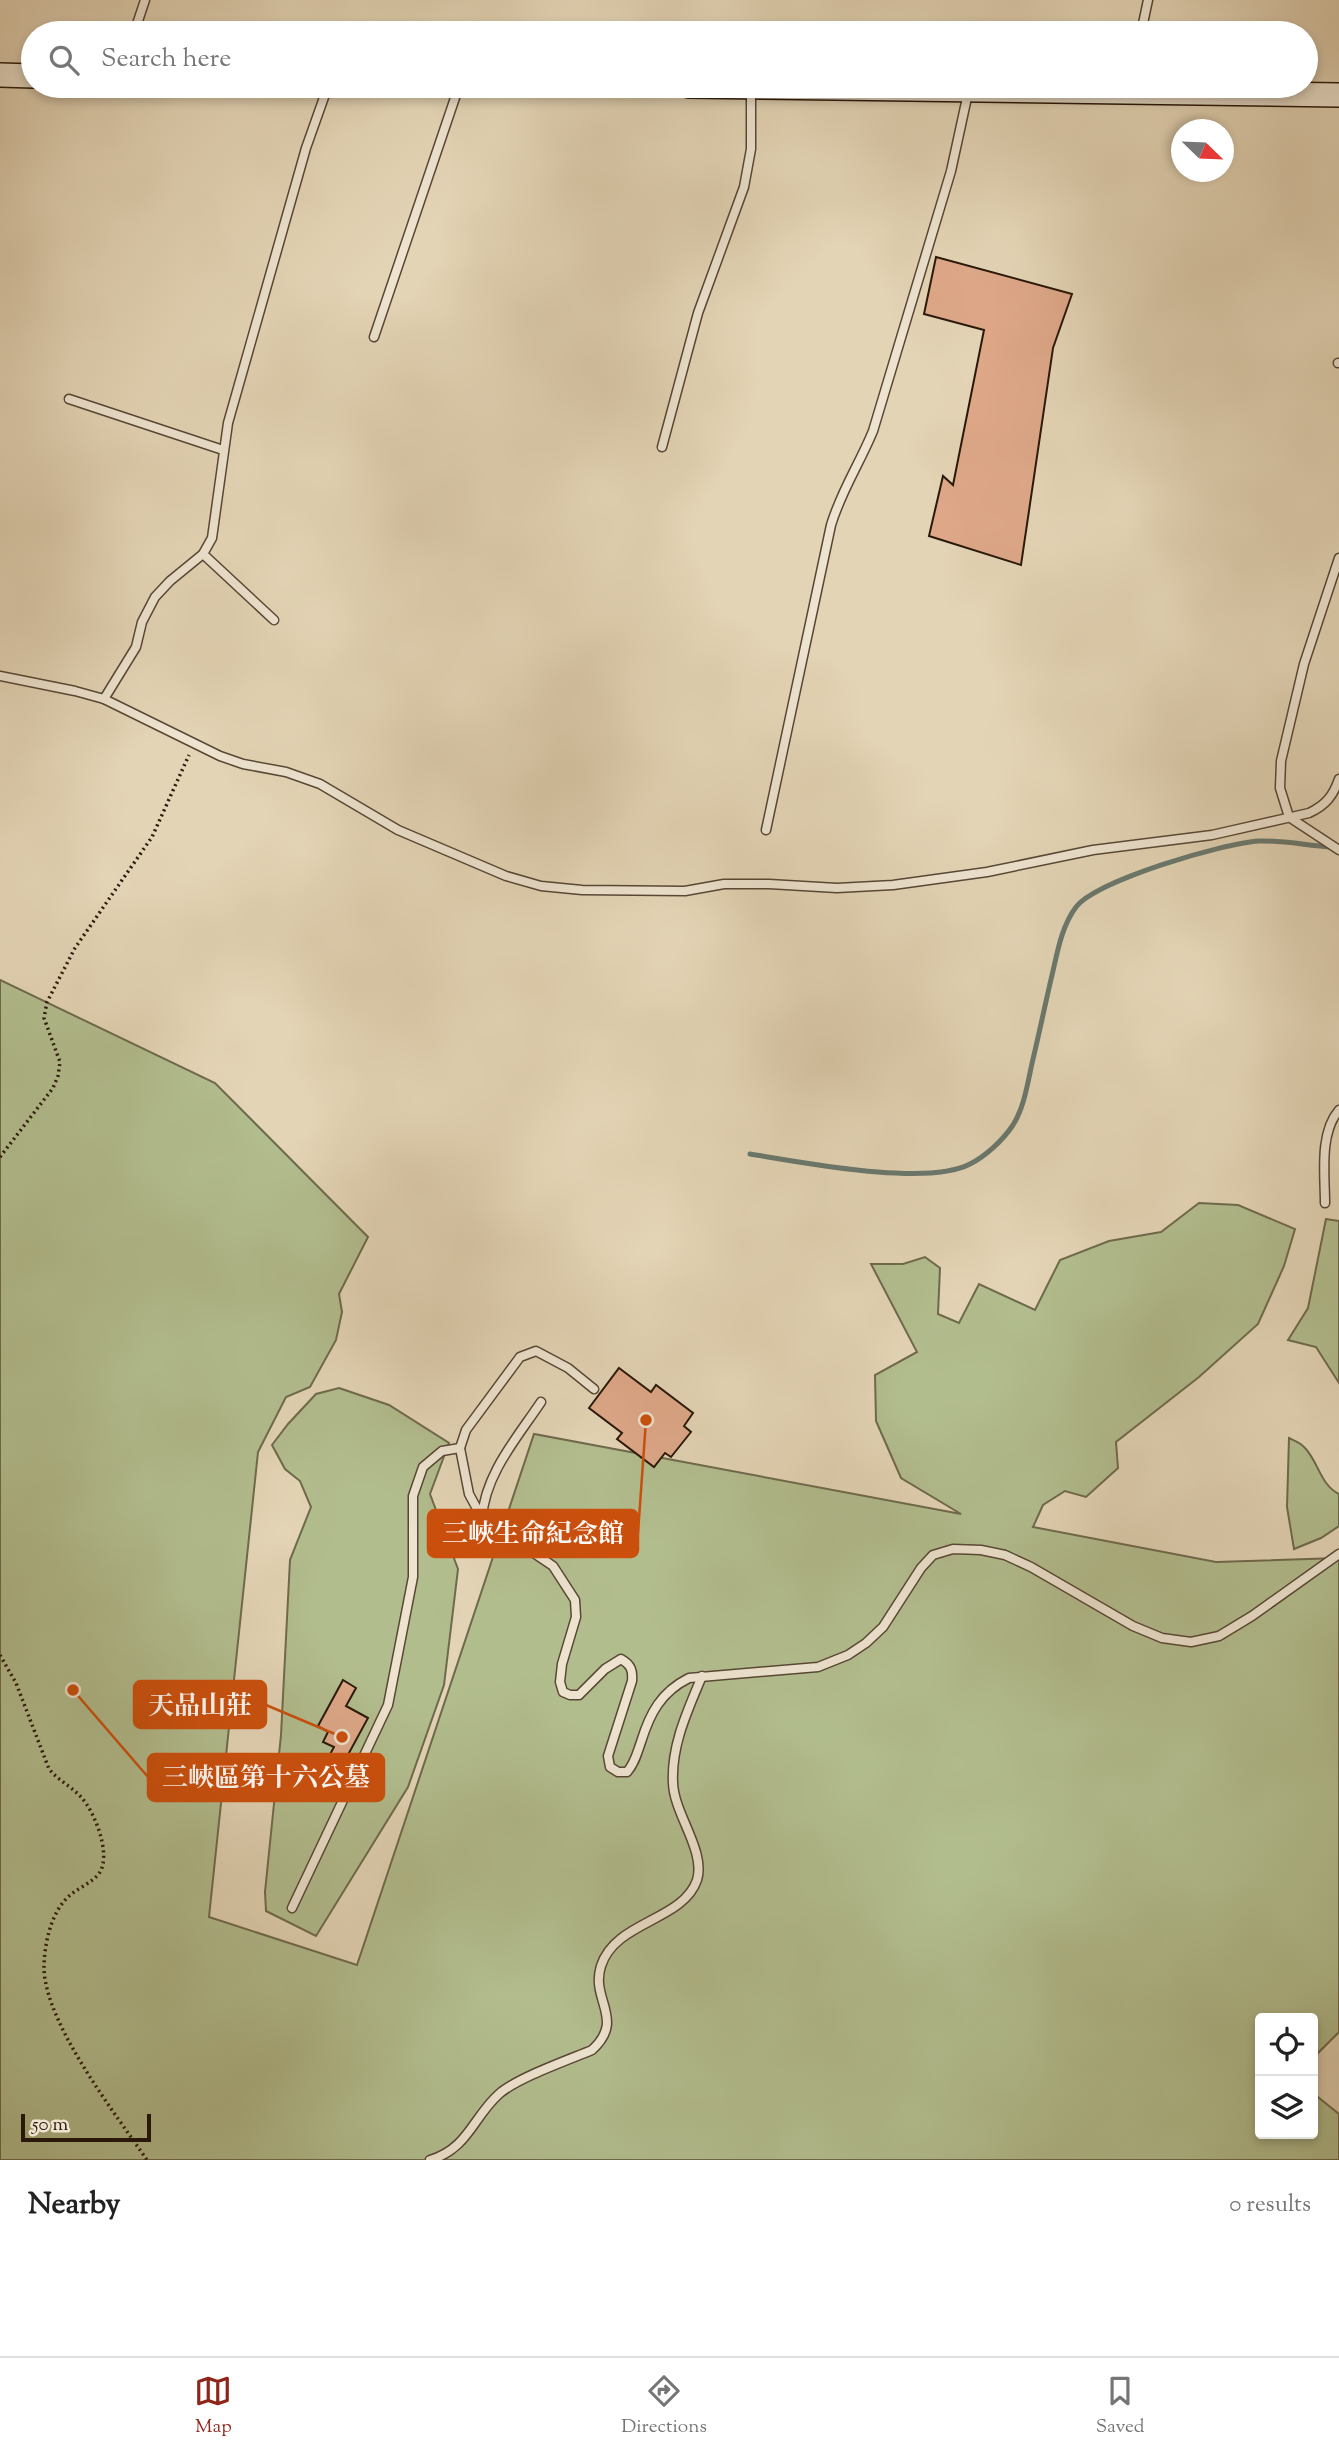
<!DOCTYPE html>
<meta charset="utf-8">
<style>
body{margin:0;font-family:"Sorts Mill Goudy","Noto Serif TC",serif;background:#f2f2f2;color:#222}
.controls{position:absolute;right:21px;bottom:21px;display:grid;overflow:hidden;border-radius:7px;box-shadow:0 4px 10px #0003}
.controls button{width:63px;height:63px;display:grid;place-items:center;padding:0;border:0;border-bottom:2px solid #e0e0e0;background:#fff;color:#222;font:35px sans-serif}
.compass{position:absolute;left:1171px;top:119px;width:63px;height:63px;border-radius:50%;background:#fff;box-shadow:0 4px 10px #0003;rotate:113deg}
.scale{position:absolute;left:21px;bottom:18px;width:130px;box-sizing:border-box;padding-left:7px;border:4px solid #2a180a;border-top:0;font-size:19px;line-height:24px;white-space:nowrap;color:#2a180a;-webkit-text-stroke:5px #ede3cf;paint-order:stroke}
.list{margin:0;padding:0;list-style:none}
h2{display:flex;justify-content:space-between;align-items:center;height:91px;margin:0;padding:0 28px;font-size:30px}
h2 small{font-size:23px;font-weight:400;color:#767676}
.icon{flex:none;width:38px;height:38px;fill:none;stroke:currentColor;stroke-width:2;stroke-linecap:round;stroke-linejoin:round}
.map{position:relative;flex:none;width:1339px;height:2160px;overflow:hidden}
.search{position:absolute;background:#fff;box-shadow:0 4px 10px #0003;left:21px;right:21px;top:21px;height:77px;display:flex;align-items:center;gap:18px;box-sizing:border-box;padding:0 24px;border-radius:38px;color:#767676;font-size:26px}
.sheet{height:196px;background:#fff}
nav{display:flex;justify-content:space-around;align-items:center;box-sizing:border-box;height:98px;border-top:2px solid #e0e0e0;background:#fff;font-size:19px;color:#767676}
nav a{display:grid;justify-items:center;gap:4px}
nav .on{color:#8f2418}
.map>svg:first-child{display:block}
.green{fill:#b2bd8e;stroke:#6e6a4c;stroke-width:2}
.lines{fill:none;stroke-linecap:round;stroke-linejoin:round}
.stream{stroke:#6a786e;stroke-width:5}
.building{fill:#dea888;stroke:#2a180a;stroke-width:2}
.lane-casing{stroke:#584735;stroke-width:11}
.secondary-casing{stroke:#2a180a;stroke-width:26}
.path{stroke:#2a180a;stroke-width:3.5;stroke-dasharray:2 3.5;stroke-linecap:butt}
.lane{stroke:#ede3cf;stroke-width:8}
.secondary{stroke:#ede3cf;stroke-width:23}
.leader{fill:none;stroke:#cc4f0c;stroke-width:2.5}
.callout-dot{fill:#cc4f0c;stroke:#ede3cf;stroke-width:2.5}
.callout{fill:#cc4f0c;stroke:#cc4f0c;stroke-width:2.5}
.callout-label{font-size:26px;text-anchor:middle;font-weight:bold;fill:#fff}
</style>
<div class="map">
<svg width="1339" height="2160" viewBox="0 0 1339 2160">
<rect width="100%" height="100%" fill="#e3d4b5"/>
<filter id="stains"><feTurbulence type="fractalNoise" baseFrequency=".00286" numOctaves="4"/><feColorMatrix values="0 0 0 0 .2 0 0 0 0 .09 0 0 0 0 .02 0 0 0 .5 -.17"/></filter>
<radialGradient id="worn" r=".72"><stop offset=".6" stop-color="#630" stop-opacity="0"/><stop offset="1" stop-color="#630" stop-opacity=".3"/></radialGradient>
<g class="green">
<polygon points="0,980 215,1083 368,1237 339,1294 342,1312 336,1340 310,1387 286,1397 258,1452 209,1917 357,1965 534,1434 961,1514 901,1478 876,1421 875,1375 917,1352 871,1264 903,1264 925,1257 940,1268 938,1314 959,1323 979,1284 1035,1310 1060,1260 1109,1241 1161,1232 1199,1203 1238,1205 1295,1229 1284,1266 1258,1324 1199,1377 1116,1442 1118,1468 1086,1497 1065,1491 1043,1505 1033,1527 1216,1562 1339,1558 1339,2032 1313,2058 1313,2018 1260,2018 1260,2134 1313,2134 1313,2093 1339,2114 1339,2160 0,2160"/>
<polygon points="1326,1219 1339,1221 1339,1383 1316,1347 1288,1340 1308,1308"/>
<polygon points="339,1388 389,1405 449,1443 430,1494 458,1569 444,1685 408,1787 316,1936 266,1911 265,1892 281,1735 290,1560 311,1507 300,1481 285,1469 272,1445 288,1424 316,1394"/>
<path d="M1289,1438C1293,1440 1301,1443 1304,1447C1318,1460 1320,1485 1339,1494V1526L1321,1538L1294,1549L1287,1507Z"/>
</g>
<g class="lines">
<path class="stream" d="M750,1154C801,1162 926,1187 970,1164C986,1156 1003,1140 1013,1125C1025,1106 1028,1080 1033,1059C1040,1030 1046,1000 1053,971C1058,949 1062,926 1076,907C1097,880 1224,843 1259,841C1284,840 1308,846 1333,847"/>
</g>
<g class="building">
<polygon points="936,257 1072,294 1053,348 1021,565 929,536 943,476 953,485 984,330 924,314"/>
<polygon points="619,1368 651,1392 656,1385 693,1413 684,1426 691,1432 671,1457 665,1453 654,1467 617,1439 622,1433 589,1408"/>
<polygon points="343,1680 356,1688 346,1706 368,1718 324,1799 310,1792 334,1747 323,1742 328,1732 318,1726"/>
</g>
<g class="lines">
<defs>
<g id="lane">
<polyline points="134,33 145,0"/>
<polyline points="1141,33 1148,0"/>
<polyline points="374,337 459,86"/>
<polyline points="1338,363 1339,363"/>
<polyline points="69,399 223,450"/>
<polyline points="662,447 698,313 744,187 751,149 751,90"/>
<polyline points="203,554 274,620"/>
<polyline points="1339,558 1304,664 1281,761 1280,788 1289,817 1339,850"/>
<path d="M0,676L75,691L104,699L220,756L243,764L286,772L320,784L398,830L506,876L541,886L582,890L685,891L724,884H769L837,888L893,885L987,872L1093,850L1212,835L1309,813C1326,805 1333,796 1339,779"/>
<polyline points="104,699 136,647 142,622 155,597 170,581 203,554 212,538 228,423 306,148 328,86"/>
<path d="M766,830L831,525C842,489 859,465 873,431L951,171L968,93"/>
<path d="M1325,1203C1325,1175 1319,1133 1339,1110"/>
<path d="M594,1389L568,1368L536,1351L520,1357L466,1430L460,1448L469,1494L482,1518L553,1566L575,1600L576,1617L562,1664L560,1682L563,1692L570,1695H579L605,1669L621,1659C631,1665 633,1670 632,1681L608,1756L610,1767L618,1772H627C635,1763 637,1753 641,1742C650,1713 661,1692 689,1678L818,1667L848,1655L866,1643L883,1627L921,1568L933,1555L953,1549L981,1550L1005,1555L1031,1567L1133,1626L1162,1638L1191,1642L1219,1636L1252,1616L1339,1554"/>
<path d="M482,1518C485,1474 517,1438 541,1402"/>
<polyline points="292,1908 388,1705 413,1577 413,1496 423,1467 442,1451 460,1448"/>
<path d="M430,2160C468,2149 473,2117 499,2094C517,2078 568,2060 592,2050C626,2019 590,2000 601,1966C615,1921 683,1921 697,1880C706,1851 674,1814 673,1783C671,1745 688,1710 702,1676"/>
</g>
<g id="secondary">
<polyline points="0,75 33,76"/>
<polyline points="689,86 1339,95"/>
</g>
</defs>
<use href="#lane" class="lane-casing"/>
<use href="#secondary" class="secondary-casing"/>
<g class="path">
<polyline points="0,1157 53,1088 58,1076 60,1062 44,1018 47,1002 75,948 152,837 189,755"/>
<path d="M0,1655L16,1683L49,1769C59,1781 72,1787 81,1797C95,1812 111,1854 100,1872C92,1884 76,1888 66,1899C50,1916 44,1946 44,1969C46,2025 115,2113 147,2160"/>
</g>
<use href="#lane" class="lane"/>
<use href="#secondary" class="secondary"/>
</g>
<path class="leader" d="M646 1420L638 1533M342 1737L266 1705M73 1690L148 1777"/>
<g class="callout-dot">
<circle cx="646" cy="1420" r="7"/>
<circle cx="342" cy="1737" r="7"/>
<circle cx="73" cy="1690" r="7"/>
</g>
<g class="callout">
<rect x="428" y="1510" width="210" height="47" rx="7"/>
<rect x="134" y="1681" width="132" height="47" rx="7"/>
<rect x="148" y="1754" width="236" height="47" rx="7"/>
</g>
<g class="callout-label">
<text x="533" y="1542">三峽生命紀念館</text>
<text x="200" y="1714">天品山莊</text>
<text x="266" y="1786">三峽區第十六公墓</text>
</g>
<rect width="100%" height="100%" filter="url(#stains)"/>
<rect width="100%" height="100%" fill="url(#worn)"/>
</svg>
<div class="controls">
<button><svg class="icon" aria-label="locate" viewBox="0 0 24 24"><circle cx="12" cy="12" r="6"/><path d="M12 2v4M12 18v4M2 12h4M18 12h4"/></svg></button>
<button><svg class="icon" aria-label="layers" viewBox="0 0 24 24"><path d="M12 4l9 5-9 5-9-5zM3 14l9 5 9-5"/></svg></button>
</div>
<svg class="compass" viewBox="-18 -18 36 36"><path d="M0-13l5 13h-10z" fill="#e53935"/><path d="M0 13l5-13h-10z" fill="#767676"/></svg>
<div class="scale">50 m</div>
<div class="search"><svg class="icon" aria-label="search" viewBox="0 0 24 24"><circle cx="10" cy="10" r="6"/><path d="M15 15l6 6"/></svg>Search here</div>
</div>
<section class="sheet">
<h2>Nearby<small>0 results</small></h2>
<ul class="list">
</ul>
</section>
<nav>
<a class="on"><svg class="icon" aria-label="map" viewBox="0 0 24 24"><path d="M3 6l6-2 6 2 6-2v14l-6 2-6-2-6 2zM9 4v14M15 6v14"/></svg>Map</a>
<a><svg class="icon" aria-label="directions" viewBox="0 0 24 24"><path d="M12 3l9 9-9 9-9-9zM9 14v-3h6M13 9l2 2-2 2"/></svg>Directions</a>
<a><svg class="icon" aria-label="saved" viewBox="0 0 24 24"><path d="M7 4h10v16l-5-4-5 4z"/></svg>Saved</a>
</nav>
